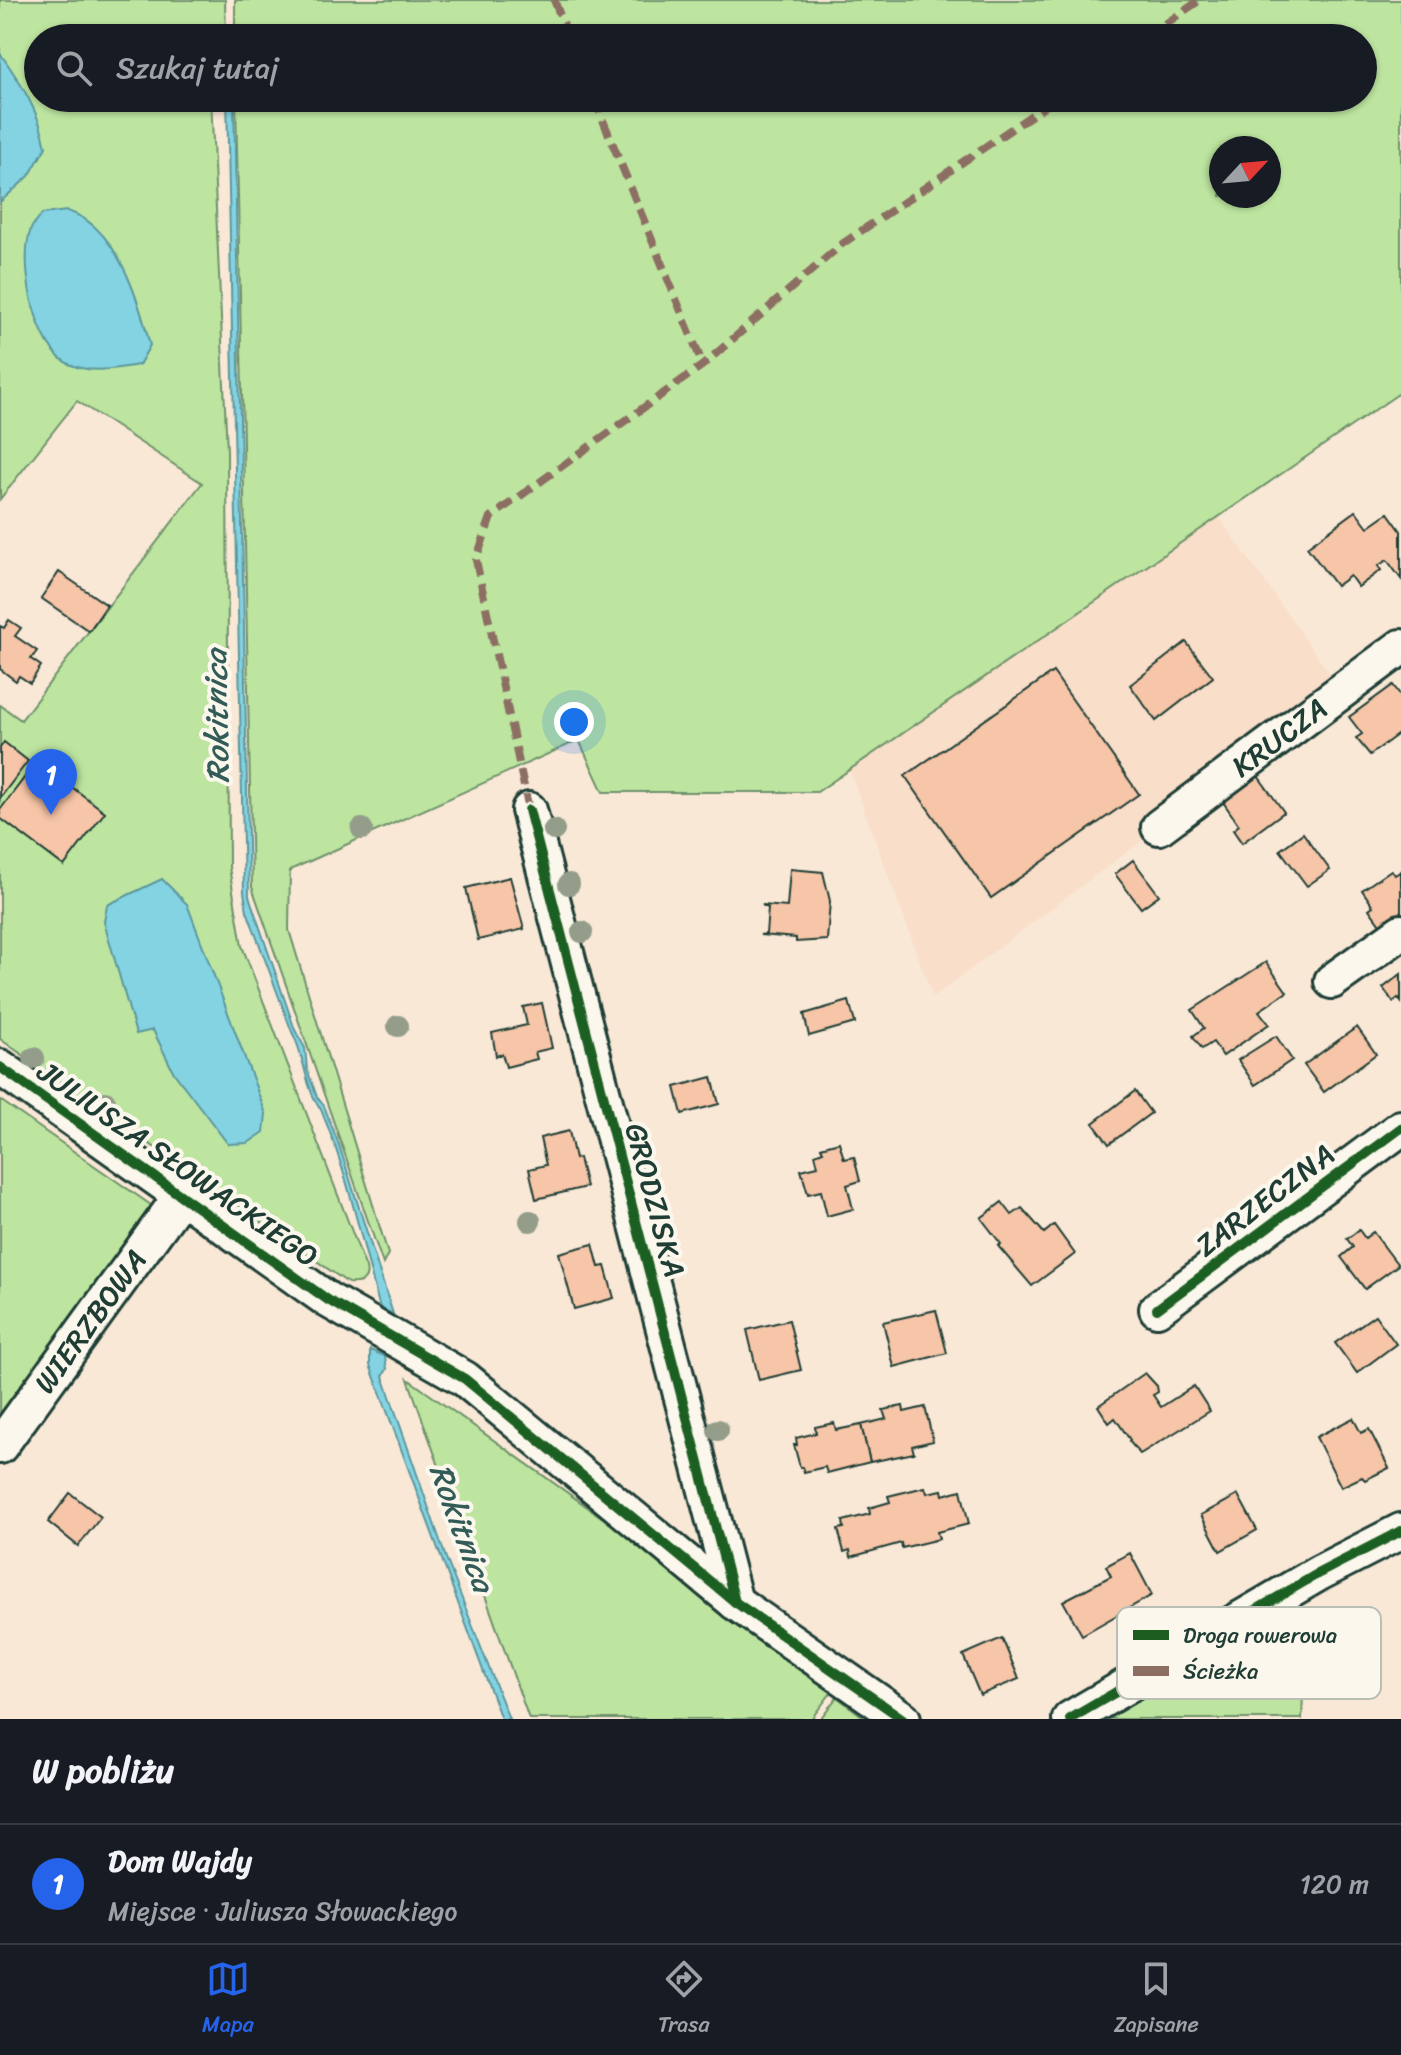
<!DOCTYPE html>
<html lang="pl">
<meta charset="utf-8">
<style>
body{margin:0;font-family:Sriracha,sans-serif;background:#20242c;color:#f1f3f6}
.compass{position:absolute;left:1209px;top:136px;width:72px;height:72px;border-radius:50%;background:#171b24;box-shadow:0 2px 6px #0004;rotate:64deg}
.you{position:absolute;left:574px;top:722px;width:28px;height:28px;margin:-20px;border:6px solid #fff;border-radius:50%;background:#1a73e8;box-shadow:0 0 0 12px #1a73e833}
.badge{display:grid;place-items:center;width:52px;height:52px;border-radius:50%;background:#2563eb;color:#fff;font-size:26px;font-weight:700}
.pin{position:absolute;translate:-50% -66px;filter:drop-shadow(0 2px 4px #0008)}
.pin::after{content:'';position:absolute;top:42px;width:28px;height:24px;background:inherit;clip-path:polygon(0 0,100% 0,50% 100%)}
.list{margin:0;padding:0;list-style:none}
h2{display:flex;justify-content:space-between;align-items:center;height:104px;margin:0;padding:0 32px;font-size:34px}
h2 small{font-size:26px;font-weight:400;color:#9ea1a6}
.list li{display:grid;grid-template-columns:52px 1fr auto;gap:24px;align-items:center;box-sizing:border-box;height:120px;padding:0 32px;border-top:2px solid #363941}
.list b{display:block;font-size:30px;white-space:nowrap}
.list p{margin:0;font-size:26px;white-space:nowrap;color:#9ea1a6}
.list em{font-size:26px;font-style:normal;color:#9ea1a6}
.icon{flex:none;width:44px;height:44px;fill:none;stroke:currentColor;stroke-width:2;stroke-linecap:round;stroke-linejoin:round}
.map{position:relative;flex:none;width:1401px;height:1719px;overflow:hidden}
.search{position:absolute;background:#171b24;box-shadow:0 2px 6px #0004;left:24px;right:24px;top:24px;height:88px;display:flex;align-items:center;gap:20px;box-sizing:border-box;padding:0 28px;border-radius:44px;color:#9ea1a6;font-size:30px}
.sheet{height:224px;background:#171b24}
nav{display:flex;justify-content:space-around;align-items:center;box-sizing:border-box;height:112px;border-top:2px solid #363941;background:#171b24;font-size:22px;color:#9ea1a6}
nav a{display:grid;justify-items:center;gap:4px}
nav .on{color:#2563eb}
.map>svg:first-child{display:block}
.built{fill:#f9dec9}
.green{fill:#bde5a0;stroke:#6e916a;stroke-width:2;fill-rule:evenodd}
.water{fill:#84d3e2;stroke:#5c979c;stroke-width:2}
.building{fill:#f7c5a7;stroke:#1f3d34;stroke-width:2}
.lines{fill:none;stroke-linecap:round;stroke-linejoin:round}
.minor-casing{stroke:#1f3d34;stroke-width:40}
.minor{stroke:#fbf7ec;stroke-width:34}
.quiet{stroke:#8d6e63;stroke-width:8;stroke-dasharray:16 8;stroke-linecap:butt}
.cycleway-casing{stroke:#fbf7ec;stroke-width:15}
.cycleway{stroke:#1b5e20;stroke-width:10}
.tree{fill:#939d89}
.labels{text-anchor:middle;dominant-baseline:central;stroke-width:8;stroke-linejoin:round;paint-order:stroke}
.street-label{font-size:30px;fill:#1f3d34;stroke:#fbf7ec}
.water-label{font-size:32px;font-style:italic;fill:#335b57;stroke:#fbf7ec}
.key{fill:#fbf7ec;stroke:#b9bfb5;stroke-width:2}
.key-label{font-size:22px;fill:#1f3d34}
</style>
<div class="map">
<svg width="1401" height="1719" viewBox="0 0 1401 1719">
<rect width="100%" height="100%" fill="#fae8d7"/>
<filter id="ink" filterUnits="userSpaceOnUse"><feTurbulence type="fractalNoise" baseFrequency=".0125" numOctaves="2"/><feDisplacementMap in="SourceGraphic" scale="16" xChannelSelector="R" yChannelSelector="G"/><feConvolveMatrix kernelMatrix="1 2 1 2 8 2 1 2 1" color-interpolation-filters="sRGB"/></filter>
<g filter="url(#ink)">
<polygon class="built" points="1219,517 1342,691 933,997 849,769"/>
<g class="green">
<path d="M0,0H225L226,38H38V98H211L227,451L229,867L242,946L366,1268C369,1282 360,1284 348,1283L0,1039V705L21,720L202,483L77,401L0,499Z"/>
<path d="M235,0H1401V392L817,792H603L579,740L290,870L289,930L388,1254L383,1264L252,887L236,98H1363V38H235ZM1221,148H1269V196H1221Z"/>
<polygon points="0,1100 158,1210 0,1426"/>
<polygon points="408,1379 837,1685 811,1719 529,1719"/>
<polygon points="1306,1622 1302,1719 1094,1719 1240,1635 1271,1641"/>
<polygon points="837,1697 866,1719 820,1719"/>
</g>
<g class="water">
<path d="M0,53C21,83 39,111 46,147L29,176L0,202Z"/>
<path d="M227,98H234L249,896L295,1030L305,1048L307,1069L317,1097L324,1106L339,1145L393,1314L380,1308C362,1243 348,1174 322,1112C320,1106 315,1102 313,1096C304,1075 303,1052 292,1032L247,911L244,892Z"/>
<path d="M67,211C117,225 139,301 150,345L139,365C116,368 94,374 71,365C35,351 18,262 31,229C33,224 39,218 42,214Z"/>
<polygon points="162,879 187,904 266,1114 264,1132 248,1143 228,1144 174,1073 153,1030 136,1034 104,922 107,905"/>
<polygon points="370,1350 385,1356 387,1369 383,1376 446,1558 509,1719 501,1719 370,1365"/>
</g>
<g class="building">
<polygon points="1356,511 1368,527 1388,513 1401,531 1401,579 1387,560 1378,566 1381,570 1358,587 1350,576 1336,586 1307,547"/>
<polygon points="59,572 107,605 89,631 41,598"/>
<polygon points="9,620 21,628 15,636 37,651 31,659 41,666 30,683 19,676 16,681 0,669 0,626 4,628"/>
<polygon points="1186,642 1213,677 1156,721 1130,685"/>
<polygon points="1053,672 1139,794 991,898 905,776"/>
<polygon points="1393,685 1401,696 1401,732 1370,755 1356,738 1362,734 1349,717"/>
<polygon points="4,742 28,761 0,798 0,748"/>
<polygon points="37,761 105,812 64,866 0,818 0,810"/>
<polygon points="1258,776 1284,812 1242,843 1233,830 1239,825 1223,802"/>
<polygon points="1303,833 1330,870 1307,886 1280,850"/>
<polygon points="1133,860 1159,895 1141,908 1115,874"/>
<polygon points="790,869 823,872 830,901 827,940 796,942 796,938 760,935 766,934 768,908 762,905 787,907"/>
<polygon points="1391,870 1395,875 1401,871 1401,914 1382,927 1369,909 1373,906 1362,890"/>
<polygon points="510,877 524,929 478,940 466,888"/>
<polygon points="1266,962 1287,992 1259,1011 1269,1024 1223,1056 1213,1042 1202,1049 1193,1036 1204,1028 1192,1010"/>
<polygon points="1401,974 1401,1002 1398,998 1393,1002 1383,988"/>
<polygon points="849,1001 855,1023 809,1036 804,1014"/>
<polygon points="542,1003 552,1048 535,1052 537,1059 506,1067 502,1054 496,1056 492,1033 527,1025 523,1007"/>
<polygon points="1357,1027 1376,1054 1324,1092 1304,1065"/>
<polygon points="1276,1036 1292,1060 1255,1085 1238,1060"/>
<polygon points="712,1077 719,1104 682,1114 675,1087"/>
<polygon points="1135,1091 1151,1113 1109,1144 1093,1123"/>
<polygon points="569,1131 575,1159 579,1158 586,1187 536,1199 529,1169 546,1165 540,1138"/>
<polygon points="839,1142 844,1159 854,1157 860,1181 847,1185 853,1209 827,1216 821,1191 808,1194 801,1170 818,1166 815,1154 823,1151 821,1147"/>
<polygon points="1002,1202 1012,1215 1022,1208 1044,1233 1054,1225 1075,1254 1032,1286 998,1246 1001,1244 981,1218"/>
<polygon points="1359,1230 1365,1238 1373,1232 1398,1265 1365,1289 1341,1257 1353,1247 1347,1239"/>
<polygon points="593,1244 599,1267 605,1266 614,1298 574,1309 559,1253"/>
<polygon points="936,1310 947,1353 894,1367 883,1322"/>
<polygon points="1375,1315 1396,1344 1357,1373 1335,1343"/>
<polygon points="789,1320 801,1370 759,1380 747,1330"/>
<polygon points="1145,1373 1157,1386 1158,1392 1153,1395 1161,1407 1194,1386 1210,1411 1140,1454 1129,1441 1130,1440 1115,1418 1109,1423 1098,1406"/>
<polygon points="903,1406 904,1412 925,1407 933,1441 912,1446 914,1453 870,1462 861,1425 886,1419 883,1410"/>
<polygon points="1353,1418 1361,1433 1369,1429 1389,1468 1365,1480 1362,1477 1341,1487 1316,1437"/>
<polygon points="834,1423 836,1430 861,1425 870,1462 827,1473 825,1467 804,1472 803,1467 800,1467 794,1445 797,1445 796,1438 816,1433 815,1427"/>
<polygon points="925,1487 927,1493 942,1490 943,1495 961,1490 969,1524 937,1532 939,1539 902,1548 901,1543 851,1557 850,1550 844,1552 838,1529 844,1528 843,1521 870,1514 869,1508 890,1502 888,1496"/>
<polygon points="70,1493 101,1517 78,1546 48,1522"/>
<polygon points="1238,1495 1257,1530 1220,1551 1201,1515"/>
<polygon points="1130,1553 1152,1595 1082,1635 1063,1601 1111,1576 1106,1566"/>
<polygon points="1002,1638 1019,1679 980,1695 963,1655"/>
</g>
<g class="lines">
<defs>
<g id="minor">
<polyline points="529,810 735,1602"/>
<path id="s1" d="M1159,827L1401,647"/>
<polyline points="1332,981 1401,932"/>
<polyline points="0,1067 328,1300 465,1379 735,1602 903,1719"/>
<polyline points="1157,1309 1401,1128"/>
<path id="s2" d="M0,1446L182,1195"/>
<polyline points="1070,1719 1319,1573 1401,1531"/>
</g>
</defs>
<use href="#minor" class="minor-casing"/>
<use href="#minor" class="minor"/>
<g class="quiet">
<polyline points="554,0 569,38"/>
<polyline points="1145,38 1200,0"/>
<polyline points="594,98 703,365"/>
<polyline points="529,810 476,560 491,517 703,365 842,244 1057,98"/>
</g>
<defs>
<g id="cycleway">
<polyline points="529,810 735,1602"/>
<polyline points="0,1067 328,1300 465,1379 735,1602 903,1719"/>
<polyline points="1157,1309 1401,1128"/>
<polyline points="1070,1719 1319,1573 1401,1531"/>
</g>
</defs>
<use href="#cycleway" class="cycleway-casing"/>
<use href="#cycleway" class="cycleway"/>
</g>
<g class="tree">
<circle cx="362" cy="829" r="11"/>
<circle cx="554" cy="830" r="11"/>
<circle cx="569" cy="884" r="11"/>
<circle cx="582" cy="932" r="11"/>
<circle cx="398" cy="1026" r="11"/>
<circle cx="34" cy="1058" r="11"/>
<circle cx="105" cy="1102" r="11"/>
<circle cx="530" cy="1221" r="11"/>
<circle cx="718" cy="1430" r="11"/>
</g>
</g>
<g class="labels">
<g class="street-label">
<text stroke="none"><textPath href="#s1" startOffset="150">KRUCZA</textPath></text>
<text transform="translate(178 1164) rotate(35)">JULIUSZA SŁOWACKIEGO</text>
<text transform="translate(655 1200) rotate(75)">GRODZISKA</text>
<text transform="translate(1265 1200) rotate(-37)">ZARZECZNA</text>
<text stroke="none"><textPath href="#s2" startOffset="154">WIERZBOWA</textPath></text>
</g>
<g class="water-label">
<text transform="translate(217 716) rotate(-91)">Rokitnica</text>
<text transform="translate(462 1528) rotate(70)">Rokitnica</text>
</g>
</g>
<rect x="1117" y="1607" width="264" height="92" rx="12" class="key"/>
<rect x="1133" y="1630" width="36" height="10" fill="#1b5e20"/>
<rect x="1133" y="1666" width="36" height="10" fill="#8d6e63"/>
<g class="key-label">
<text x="1183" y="1643">Droga rowerowa</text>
<text x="1183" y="1679">Ścieżka</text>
</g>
</svg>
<svg class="compass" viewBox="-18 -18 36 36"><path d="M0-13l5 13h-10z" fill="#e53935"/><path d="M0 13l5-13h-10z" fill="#9ea1a6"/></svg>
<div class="you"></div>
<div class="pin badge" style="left:51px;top:815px">1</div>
<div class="search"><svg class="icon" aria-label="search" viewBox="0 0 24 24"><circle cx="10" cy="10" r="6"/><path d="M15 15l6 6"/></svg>Szukaj tutaj</div>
</div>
<section class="sheet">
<h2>W pobliżu<small></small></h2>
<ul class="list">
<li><span class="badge">1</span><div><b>Dom Wajdy</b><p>Miejsce · Juliusza Słowackiego</p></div><em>120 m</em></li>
</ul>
</section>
<nav>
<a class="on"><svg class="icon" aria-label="map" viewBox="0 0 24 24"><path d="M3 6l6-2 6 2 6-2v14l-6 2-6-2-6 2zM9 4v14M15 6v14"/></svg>Mapa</a>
<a><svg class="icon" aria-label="directions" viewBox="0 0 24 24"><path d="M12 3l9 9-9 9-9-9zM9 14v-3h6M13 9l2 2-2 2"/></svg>Trasa</a>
<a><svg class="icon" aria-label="saved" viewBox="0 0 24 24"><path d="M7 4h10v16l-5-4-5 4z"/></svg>Zapisane</a>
</nav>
